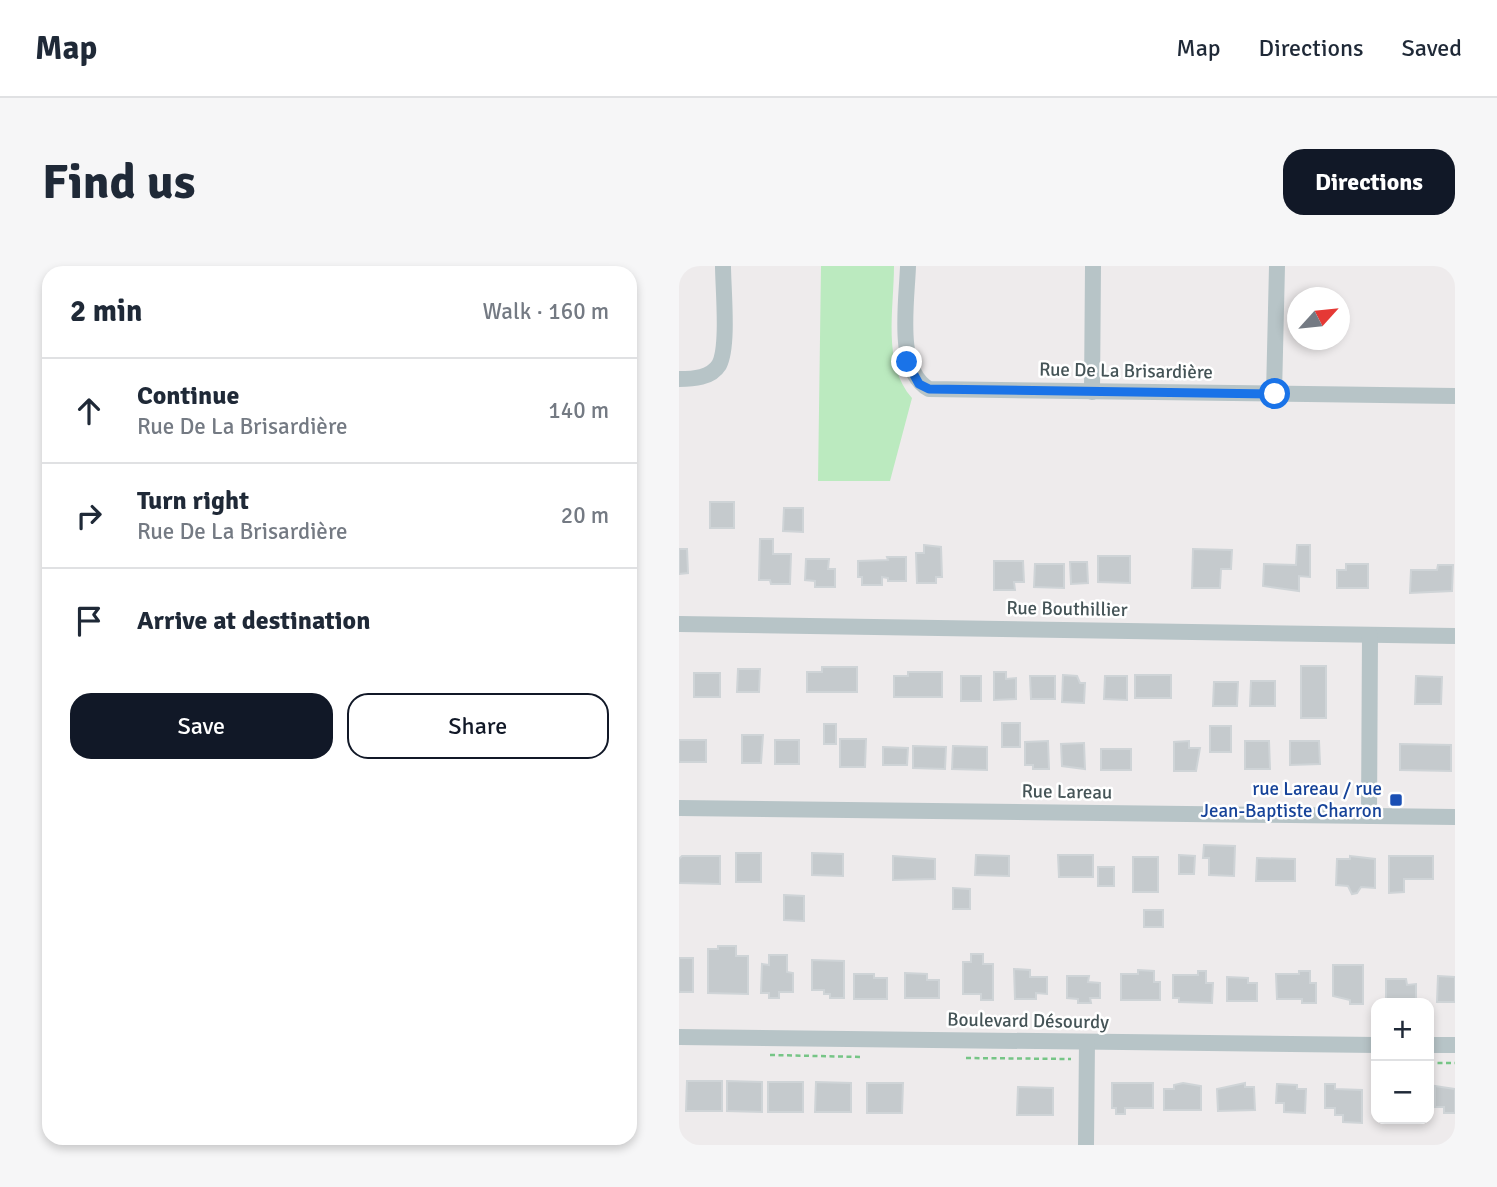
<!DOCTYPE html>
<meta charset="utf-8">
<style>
body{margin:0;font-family:Signika,sans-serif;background:#f6f6f7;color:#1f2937}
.controls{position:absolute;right:21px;bottom:21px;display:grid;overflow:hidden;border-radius:14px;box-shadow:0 4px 10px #0003}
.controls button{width:63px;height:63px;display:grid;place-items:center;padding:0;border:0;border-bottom:2px solid #e0e1e3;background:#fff;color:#1f2937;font:35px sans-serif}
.compass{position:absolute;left:608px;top:21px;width:63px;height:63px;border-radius:50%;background:#fff;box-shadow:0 4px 10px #0003;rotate:63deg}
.stop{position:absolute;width:21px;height:21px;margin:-16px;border:5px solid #1a73e8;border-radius:50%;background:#fff}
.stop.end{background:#1a73e8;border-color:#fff;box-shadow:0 2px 7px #0008}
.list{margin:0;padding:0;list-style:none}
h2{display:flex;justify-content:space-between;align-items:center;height:91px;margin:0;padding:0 28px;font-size:30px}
h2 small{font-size:23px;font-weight:400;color:#747a83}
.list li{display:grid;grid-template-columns:46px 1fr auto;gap:21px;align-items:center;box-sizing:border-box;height:105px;padding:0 28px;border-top:2px solid #e0e1e3}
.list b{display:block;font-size:26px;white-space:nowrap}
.list p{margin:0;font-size:23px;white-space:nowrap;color:#747a83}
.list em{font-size:23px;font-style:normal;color:#747a83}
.actions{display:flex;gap:14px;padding:21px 28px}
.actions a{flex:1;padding:16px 0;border:2px solid #111827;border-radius:21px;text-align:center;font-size:24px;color:#111827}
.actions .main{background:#111827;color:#fff}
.icon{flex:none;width:38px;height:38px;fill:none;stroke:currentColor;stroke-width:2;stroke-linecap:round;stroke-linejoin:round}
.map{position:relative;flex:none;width:776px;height:879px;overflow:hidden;border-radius:21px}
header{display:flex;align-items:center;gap:42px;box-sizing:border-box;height:98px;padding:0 35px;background:#fff;border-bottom:2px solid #e0e1e3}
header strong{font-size:33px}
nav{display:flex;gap:38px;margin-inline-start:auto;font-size:24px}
.intro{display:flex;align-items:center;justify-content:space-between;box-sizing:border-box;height:168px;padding:0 42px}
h1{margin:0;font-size:49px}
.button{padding:18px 32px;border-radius:21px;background:#111827;color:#fff;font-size:24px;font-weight:700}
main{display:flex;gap:42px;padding:0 42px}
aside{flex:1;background:#fff;border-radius:21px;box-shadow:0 4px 10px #0003}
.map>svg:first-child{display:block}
.green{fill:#bbeabf}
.building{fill:#c5cacd;stroke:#cfd4d7;stroke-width:2}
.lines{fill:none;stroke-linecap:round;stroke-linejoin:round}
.path{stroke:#76c586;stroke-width:2.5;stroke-dasharray:5 3.5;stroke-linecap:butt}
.minor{stroke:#b7c4c7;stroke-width:16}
.route{stroke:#1a73e8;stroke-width:9}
.transit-dot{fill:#1a4fb4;stroke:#fff;stroke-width:2.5}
.labels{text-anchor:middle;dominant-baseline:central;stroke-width:5;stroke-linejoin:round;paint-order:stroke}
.street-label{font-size:19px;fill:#455457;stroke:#fff}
.transit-label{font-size:19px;fill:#164399;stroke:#fff;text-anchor:end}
</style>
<header>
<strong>Map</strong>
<nav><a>Map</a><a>Directions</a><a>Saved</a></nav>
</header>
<div class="intro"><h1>Find us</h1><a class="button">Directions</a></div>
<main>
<aside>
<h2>2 min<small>Walk · 160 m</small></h2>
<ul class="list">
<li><svg class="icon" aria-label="ahead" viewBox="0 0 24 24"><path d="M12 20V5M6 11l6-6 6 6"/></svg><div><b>Continue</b><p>Rue De La Brisardière</p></div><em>140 m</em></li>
<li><svg class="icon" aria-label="right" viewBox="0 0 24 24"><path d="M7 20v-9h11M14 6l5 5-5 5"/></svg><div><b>Turn right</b><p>Rue De La Brisardière</p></div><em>20 m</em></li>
<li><svg class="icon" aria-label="arrive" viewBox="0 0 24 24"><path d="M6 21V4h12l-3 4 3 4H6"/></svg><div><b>Arrive at destination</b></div></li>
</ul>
<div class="actions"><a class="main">Save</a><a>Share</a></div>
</aside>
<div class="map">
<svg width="776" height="879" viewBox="0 0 776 879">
<rect width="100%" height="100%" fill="#eeebec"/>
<path class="green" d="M142,0H215C215,43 203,98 233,132L211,215H139Z"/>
<g class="building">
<rect x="31" y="236" width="24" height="26"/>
<polygon points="105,242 124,242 124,266 104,265"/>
<polygon points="81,273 94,273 94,288 112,288 111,318 92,318 91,314 80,314"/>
<polygon points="245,279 262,281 263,311 257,311 257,317 238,317 237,287 245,287"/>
<polygon points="618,279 631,279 631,311 620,310 620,325 584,320 585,298 617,299"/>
<polygon points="0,283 8,283 9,307 0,308"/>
<polygon points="514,283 553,284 552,303 542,303 541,322 513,322"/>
<polygon points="419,290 451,290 451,317 419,316"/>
<polygon points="208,291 227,291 227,315 209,315 209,312 203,311 203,319 183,319 183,311 179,311 179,295 209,294"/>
<polygon points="127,293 150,293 149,303 156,303 156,321 136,321 136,315 126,314"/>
<polygon points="315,295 344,295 345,316 335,316 336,324 315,324"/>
<polygon points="391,296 408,296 409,317 392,318"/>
<polygon points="356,298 385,298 385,322 355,321"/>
<polygon points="667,298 689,298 689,322 658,322 658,304 667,304"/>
<polygon points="759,299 774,299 773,325 731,327 732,304 758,304"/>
<rect x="622" y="400" width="25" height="52"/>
<polygon points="143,401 178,401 178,426 128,426 128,406 143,406"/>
<polygon points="59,403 81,403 80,426 58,426"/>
<polygon points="229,406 263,406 263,431 215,431 215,410 229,410"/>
<polygon points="315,406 327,406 327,413 337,412 337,433 315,434"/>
<rect x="15" y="407" width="26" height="24"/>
<polygon points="384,409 398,410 401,417 406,417 405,437 383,436"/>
<rect x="456" y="409" width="36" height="23"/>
<rect x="282" y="410" width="20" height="25"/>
<polygon points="351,410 376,410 376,433 352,433"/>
<polygon points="426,410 448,410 448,434 425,433"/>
<polygon points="737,410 763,411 762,438 736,438"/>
<polygon points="572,415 596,415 596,440 571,440"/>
<polygon points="535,416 559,416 558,440 534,440"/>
<rect x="323" y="457" width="18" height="24"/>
<rect x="145" y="458" width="12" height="20"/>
<rect x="531" y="460" width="21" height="26"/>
<polygon points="63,469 84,469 82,497 63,497"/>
<polygon points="161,473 187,473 186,501 161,501"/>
<rect x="0" y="474" width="27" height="22"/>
<rect x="96" y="474" width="24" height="24"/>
<polygon points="369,475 370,503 354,503 354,499 346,499 346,476"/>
<polygon points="510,475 510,482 521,482 517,505 495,505 495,476"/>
<polygon points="566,475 590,475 591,503 566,503"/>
<polygon points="611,475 640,475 641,498 611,499"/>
<polygon points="405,477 406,503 383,500 382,478"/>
<polygon points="721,478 772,479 772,505 721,504"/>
<polygon points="234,480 267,481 266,503 234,502"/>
<polygon points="274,480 308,481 308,504 273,503"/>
<polygon points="204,481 229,482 228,499 204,499"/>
<rect x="422" y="483" width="30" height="21"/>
<polygon points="525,579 556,580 555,610 530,609 530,592 524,592"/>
<rect x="57" y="587" width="25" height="29"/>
<polygon points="133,587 164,588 164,610 133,609"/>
<polygon points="297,589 330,590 330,610 296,609"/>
<polygon points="379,589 414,589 414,611 380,611"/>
<polygon points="500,589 516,590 515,608 500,608"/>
<polygon points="3,590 41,590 41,618 0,617 0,593"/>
<polygon points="214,590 256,593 256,613 214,614"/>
<polygon points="671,590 696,593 696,622 682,621 678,627 673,628 669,620 657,619 658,593 671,593"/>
<polygon points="710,590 754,590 754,613 725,613 725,626 710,627"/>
<rect x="454" y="591" width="25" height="35"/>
<polygon points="578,592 616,593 616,615 577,615"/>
<rect x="419" y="601" width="16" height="19"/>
<polygon points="274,622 291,623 291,643 274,643"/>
<polygon points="105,629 125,630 125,655 105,654"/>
<rect x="465" y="644" width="19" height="17"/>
<polygon points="39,680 57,680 57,690 69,690 69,728 29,727 29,683 39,683"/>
<polygon points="292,688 304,688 304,698 314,698 314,734 302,734 302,728 284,728 284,696 292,696"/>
<polygon points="90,689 108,689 108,706 114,707 114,726 100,726 100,732 90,732 90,727 82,727 83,698 90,699"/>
<rect x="0" y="692" width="14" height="34"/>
<polygon points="133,694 165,695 165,732 151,732 151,728 145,728 145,724 133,724"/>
<polygon points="654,699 684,699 684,738 671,738 671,734 654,730"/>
<polygon points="335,703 351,704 351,711 368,711 368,728 357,727 357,733 336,733"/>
<polygon points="459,704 475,705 475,716 481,716 481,734 442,734 442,708 459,708"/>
<polygon points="519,705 527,705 527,717 534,717 533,737 500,736 500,732 494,732 494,709 519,709"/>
<polygon points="620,705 631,705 631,717 637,717 637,737 623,737 623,733 598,733 597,708 620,708"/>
<polygon points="226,707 248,708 248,714 260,714 260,732 226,732"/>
<polygon points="175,708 195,708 195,712 208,712 208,733 175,733"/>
<polygon points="388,710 410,710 409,716 421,717 421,732 411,732 412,737 399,737 399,733 388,732"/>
<polygon points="759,710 776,711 776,736 758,736"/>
<polygon points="548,711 569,712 569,717 578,717 578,735 548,735"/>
<polygon points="707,713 727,713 728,719 737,718 737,737 707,737"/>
<polygon points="8,815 43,815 43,845 7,845"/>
<polygon points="48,815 83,816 83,846 48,845"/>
<rect x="89" y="816" width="35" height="30"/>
<polygon points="137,816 172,817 172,846 136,846"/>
<polygon points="188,817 224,817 223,847 188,847"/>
<polygon points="433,817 474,817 474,842 446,842 446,848 437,848 437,842 433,842"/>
<polygon points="504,817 522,820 522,844 485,844 485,823 495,823 495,819"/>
<polygon points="566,817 566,821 575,821 576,844 539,845 538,823"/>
<polygon points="598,818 618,819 618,823 627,823 626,847 605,846 605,837 597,837"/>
<polygon points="646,818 656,818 656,823 683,824 683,857 664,856 664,849 656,849 656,842 646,842"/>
<polygon points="756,820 776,823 776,847 765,847 765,841 756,841"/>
<polygon points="339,821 374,822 374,849 338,849"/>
</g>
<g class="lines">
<g class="path">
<polyline points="91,789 182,791"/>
<polyline points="287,792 392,793"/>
<polyline points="750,797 776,797"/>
</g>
<g class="minor">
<path d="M229,0C228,35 216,104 250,123L776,130"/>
<path d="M0,113C14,113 32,112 40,99C50,81 44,22 44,0"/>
<polyline points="413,126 414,0"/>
<polyline points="595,128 598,0"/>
<polyline points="0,358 776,370"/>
<polyline points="0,542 776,551"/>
<polyline points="690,550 691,369"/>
<polyline points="0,771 697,779"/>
<polyline points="750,779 776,779"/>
<polyline points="407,879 408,776"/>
</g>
</g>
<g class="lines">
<polyline class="route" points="228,96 240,118 250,123 596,128"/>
</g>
<rect class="transit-dot" x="710" y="527" width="14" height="14" rx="3.5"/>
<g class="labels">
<g class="street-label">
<text transform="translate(447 105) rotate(1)">Rue De La Brisardière</text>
<text transform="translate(388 343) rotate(1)">Rue Bouthillier</text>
<text transform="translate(388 526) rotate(1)">Rue Lareau</text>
<text transform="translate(349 755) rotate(1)">Boulevard Désourdy</text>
</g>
<g class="transit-label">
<text x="703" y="523">rue Lareau / rue<tspan x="703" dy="22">Jean-Baptiste Charron</tspan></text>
</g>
</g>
</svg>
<div class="controls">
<button>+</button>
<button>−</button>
</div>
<svg class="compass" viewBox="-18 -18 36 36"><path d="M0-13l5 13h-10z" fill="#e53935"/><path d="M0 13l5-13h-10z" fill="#747a83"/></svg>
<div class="stop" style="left:596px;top:128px"></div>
<div class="stop end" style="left:228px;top:96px"></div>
</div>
</main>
